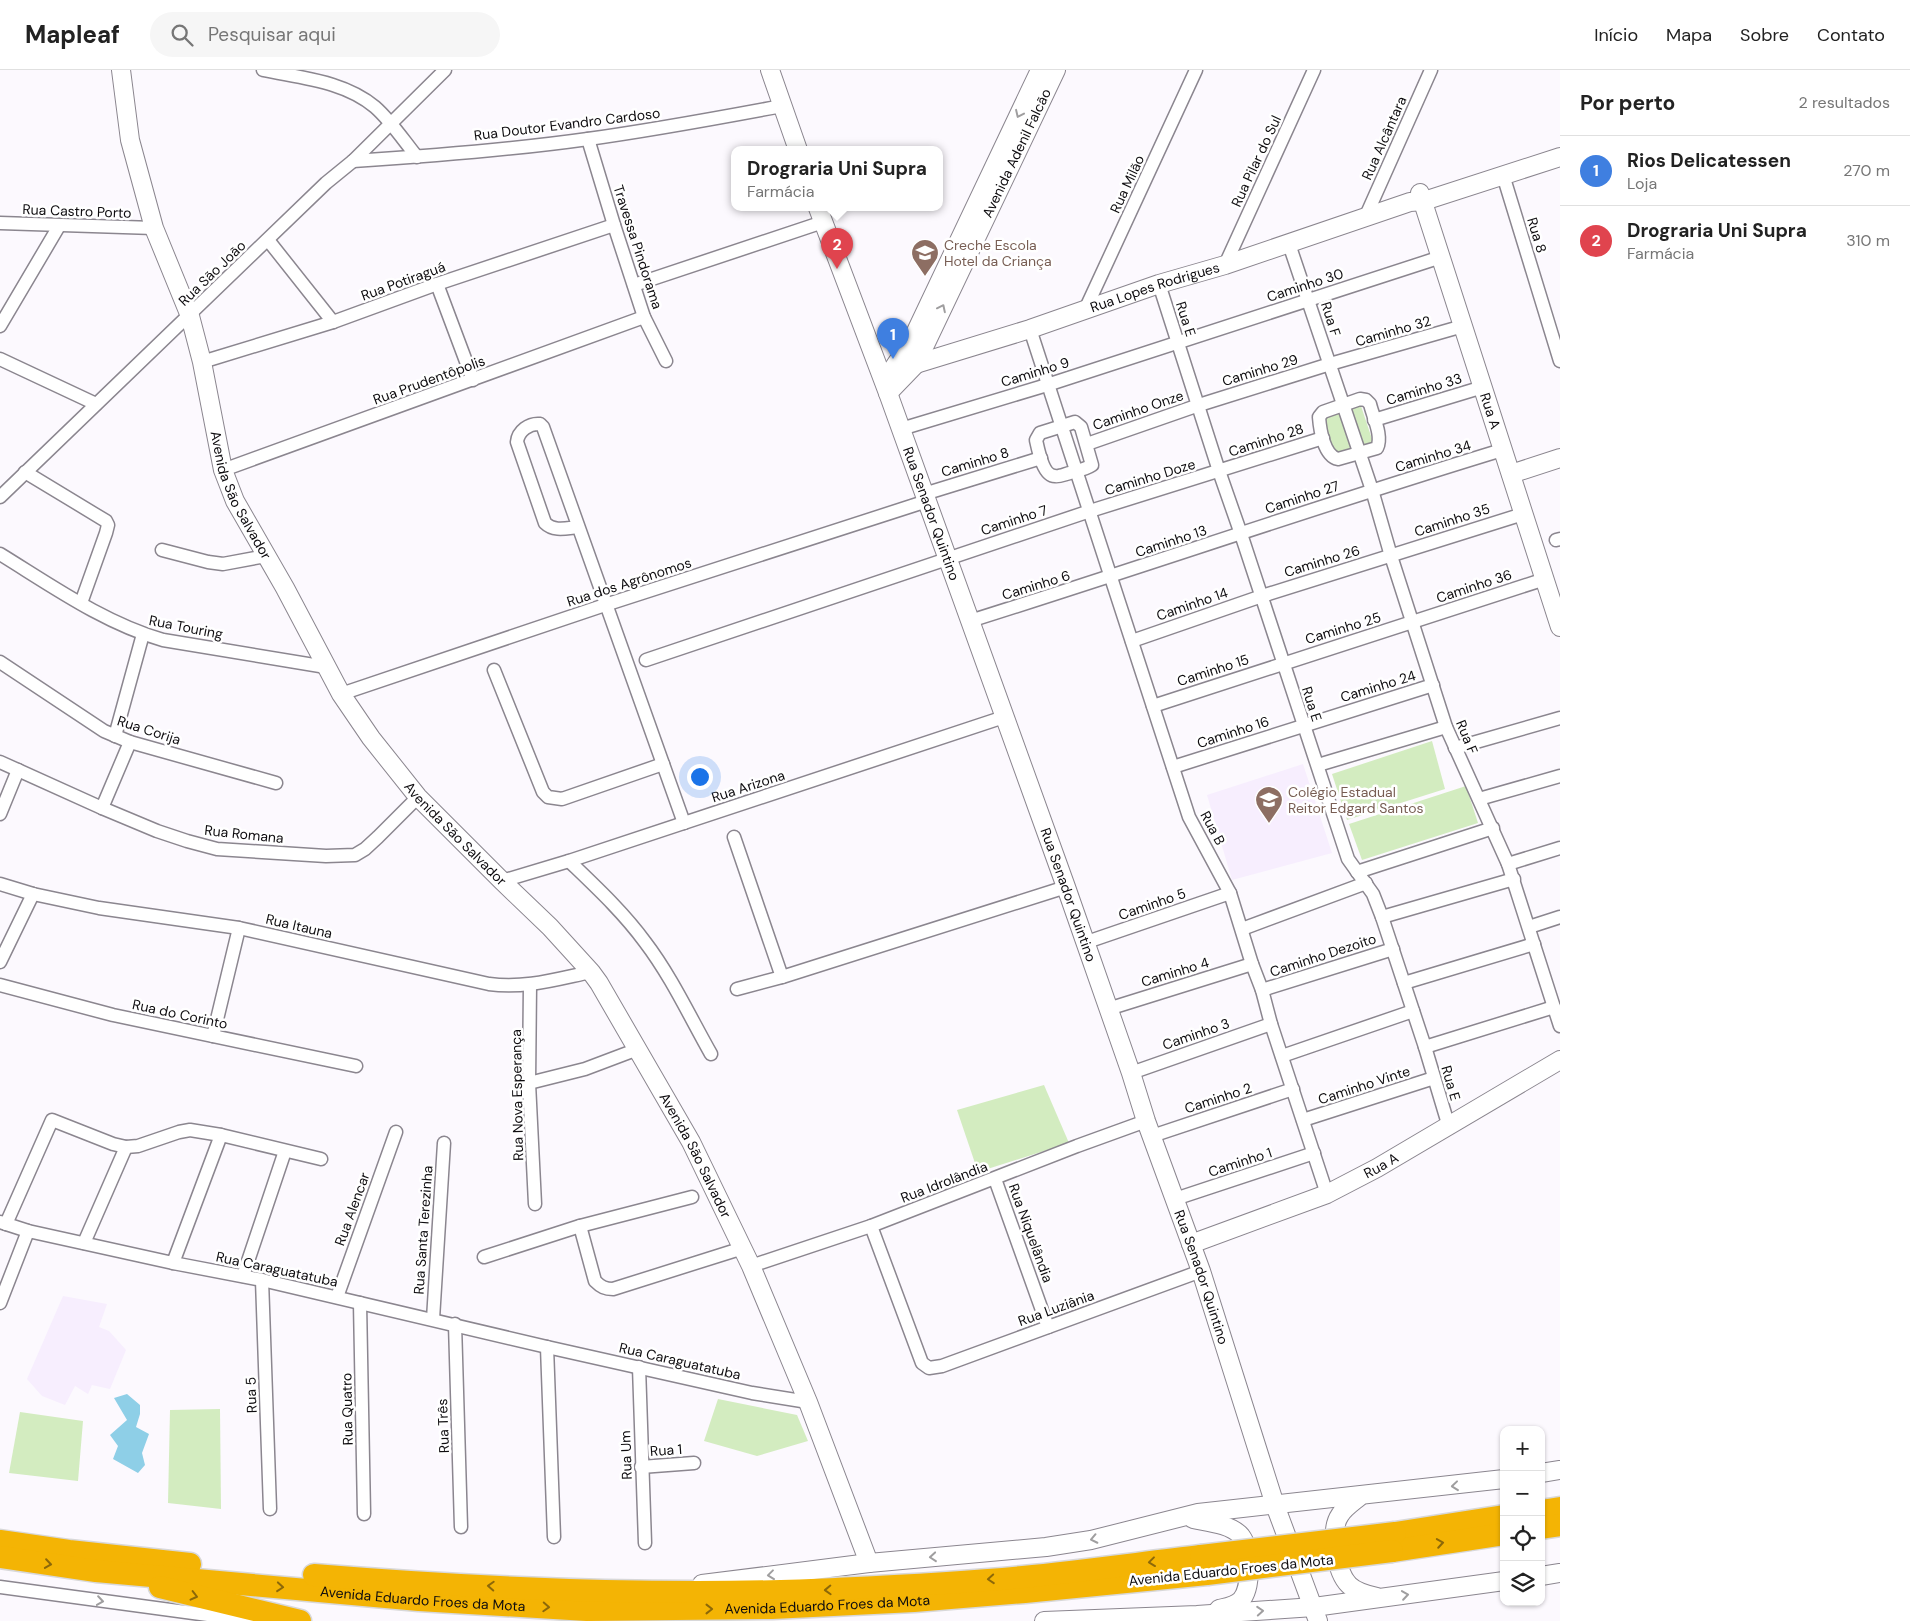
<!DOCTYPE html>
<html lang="pt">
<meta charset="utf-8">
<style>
body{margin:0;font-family:"DM Sans",sans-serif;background:#f6f6f6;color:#222}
.controls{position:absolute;right:15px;bottom:15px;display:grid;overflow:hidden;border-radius:10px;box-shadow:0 1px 4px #0004}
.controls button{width:45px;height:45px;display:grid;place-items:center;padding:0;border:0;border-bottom:1px solid #e0e0e0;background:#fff;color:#222;font:25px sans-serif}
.you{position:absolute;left:699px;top:706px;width:18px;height:18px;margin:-12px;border:4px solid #fff;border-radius:50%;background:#1a73e8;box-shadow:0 0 0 8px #1a73e833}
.badge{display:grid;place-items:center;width:32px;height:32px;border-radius:50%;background:#111827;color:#fff;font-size:16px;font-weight:700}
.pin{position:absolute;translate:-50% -41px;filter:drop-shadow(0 1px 2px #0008)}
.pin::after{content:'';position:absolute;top:26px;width:18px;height:15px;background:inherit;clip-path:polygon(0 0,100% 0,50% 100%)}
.popup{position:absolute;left:731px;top:76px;width:212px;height:65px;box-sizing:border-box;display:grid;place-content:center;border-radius:10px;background:#fff;filter:drop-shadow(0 1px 4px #0005);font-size:16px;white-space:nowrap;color:#767676}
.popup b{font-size:19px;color:#222}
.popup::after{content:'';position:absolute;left:50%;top:100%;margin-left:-10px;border:10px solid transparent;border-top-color:#fff}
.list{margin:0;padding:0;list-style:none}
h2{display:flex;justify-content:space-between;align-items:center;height:65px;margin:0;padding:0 20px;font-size:21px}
h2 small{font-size:16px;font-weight:400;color:#767676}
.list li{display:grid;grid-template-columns:32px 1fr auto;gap:15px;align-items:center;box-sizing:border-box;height:70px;padding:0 20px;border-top:1px solid #e0e0e0}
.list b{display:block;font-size:19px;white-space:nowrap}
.list p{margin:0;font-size:16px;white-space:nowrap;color:#767676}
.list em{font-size:16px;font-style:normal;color:#767676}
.icon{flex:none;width:28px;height:28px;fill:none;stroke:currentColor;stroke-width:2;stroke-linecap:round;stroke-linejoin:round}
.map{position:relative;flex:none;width:1560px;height:1551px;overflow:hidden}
header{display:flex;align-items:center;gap:30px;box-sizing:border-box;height:70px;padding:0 25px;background:#fff;border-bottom:1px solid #e0e0e0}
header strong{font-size:24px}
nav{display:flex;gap:28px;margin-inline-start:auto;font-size:18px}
.search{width:350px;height:45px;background:#f6f6f6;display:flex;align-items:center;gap:12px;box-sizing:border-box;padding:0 18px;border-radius:28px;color:#767676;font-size:19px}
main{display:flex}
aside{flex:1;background:#fff}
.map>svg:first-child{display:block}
.built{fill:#f7eefe}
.green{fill:#d3ecc0}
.water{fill:#8ecfe7}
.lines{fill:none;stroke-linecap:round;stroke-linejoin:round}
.street-casing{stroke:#8b868f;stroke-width:15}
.secondary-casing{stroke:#8b868f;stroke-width:20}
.highway-casing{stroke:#d8d8d9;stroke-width:25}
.street{stroke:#fff;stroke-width:12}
.secondary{stroke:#fff;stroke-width:18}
.highway{stroke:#f4b404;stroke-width:22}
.highway-bridge-casing{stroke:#d8d8d9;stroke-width:25;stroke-linecap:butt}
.highway-bridge{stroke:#f4b404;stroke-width:22}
.oneway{stroke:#9f9e9f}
.oneway2{stroke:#8c6809}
.labels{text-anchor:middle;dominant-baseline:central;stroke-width:5;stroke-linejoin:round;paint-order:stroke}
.street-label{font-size:14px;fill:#0e0c0f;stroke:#fff}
.education-label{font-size:14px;fill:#785e54;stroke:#fff;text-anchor:start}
</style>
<header>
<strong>Mapleaf</strong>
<div class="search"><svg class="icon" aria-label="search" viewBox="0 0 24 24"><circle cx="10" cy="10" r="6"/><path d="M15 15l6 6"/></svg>Pesquisar aqui</div>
<nav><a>Início</a><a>Mapa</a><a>Sobre</a><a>Contato</a></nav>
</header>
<main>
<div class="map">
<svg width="1560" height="1551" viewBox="0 0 1560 1551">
<rect width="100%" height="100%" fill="#fcf9fe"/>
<g class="built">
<polygon points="1303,694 1332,783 1232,810 1207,725"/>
<polygon points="63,1226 107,1234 99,1257 109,1261 126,1280 110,1319 92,1315 88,1324 75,1316 65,1335 42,1326 27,1309"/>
</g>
<g class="green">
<polygon points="1361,336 1374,375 1334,386 1323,348"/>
<polygon points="1432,671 1445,719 1347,750 1332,704"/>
<polygon points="1466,716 1478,753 1362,790 1349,754"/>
<polygon points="1044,1015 1069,1073 978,1102 957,1040"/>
<polygon points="718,1329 797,1345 808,1371 757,1386 704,1371"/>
<polygon points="220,1339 221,1439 168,1433 170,1340"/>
<polygon points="20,1342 83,1351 78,1411 9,1403"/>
</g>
<polygon class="water" points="127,1324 140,1335 140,1344 136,1357 149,1364 142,1383 145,1395 138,1403 113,1389 118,1376 110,1365 127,1350 114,1328"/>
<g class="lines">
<defs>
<g id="street">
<path d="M263,0C301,8 344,11 375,37C391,51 404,71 417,87"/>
<polyline points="588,69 614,155 644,247 666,291"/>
<path d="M353,91C431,86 510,80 588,69C653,60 718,48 782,36"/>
<polyline points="1503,105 1560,291"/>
<polyline points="1365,148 1431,0"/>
<polyline points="0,153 154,158"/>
<polyline points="268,170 333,252"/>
<polyline points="1289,174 1372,420 1391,486 1446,657 1508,794 1560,956"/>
<polyline points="1225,195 1314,0"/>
<polyline points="437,214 473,310"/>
<polyline points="1159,214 1219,401 1241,464 1348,789 1373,824 1382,847 1425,977 1449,1057"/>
<polyline points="634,215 823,152"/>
<polyline points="1085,240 1196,0"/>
<polyline points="0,256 59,156"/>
<polyline points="1030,259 1189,747 1230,823 1252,894 1262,920 1271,954 1327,1124"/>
<polyline points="0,289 96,334"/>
<polyline points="202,292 333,252 437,214 614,155"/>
<path d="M1360,329L1366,330L1370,334C1373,347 1383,366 1377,378L1338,389C1324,386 1320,360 1319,347L1323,342Z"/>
<polyline points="1374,350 1483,317"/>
<path d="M1075,352L1081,357L1092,395C1086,399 1077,401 1070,403C1065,404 1059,407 1055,406C1043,406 1038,379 1036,370L1040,363Z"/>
<polyline points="901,359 1047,315 1441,187"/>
<polyline points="1087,374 1199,335 1330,294 1463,256"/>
<polyline points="223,400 644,247"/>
<polyline points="25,402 106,451 108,455 106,463 81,533"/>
<polyline points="924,424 1041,388"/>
<polyline points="0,427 326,113 353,91 445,0"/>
<path d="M578,457C567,458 554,462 545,453L517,372C518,361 529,353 540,354L543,357L684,753"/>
<polyline points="1556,470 1560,469"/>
<polyline points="162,480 208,492 223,494 266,486"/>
<path d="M0,484C52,516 104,553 163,570L326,597"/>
<path d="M970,551C1148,495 1324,434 1502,380"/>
<polyline points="1132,571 1262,526 1523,444"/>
<polyline points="646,590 1090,441 1323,368"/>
<polyline points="0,592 104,661 130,672 276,713"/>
<polyline points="494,600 543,722 548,727 562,729 663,694"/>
<polyline points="341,624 605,535 927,431"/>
<polyline points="1153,636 1545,509"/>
<polyline points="115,666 143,564"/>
<polyline points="1455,678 1560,648"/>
<polyline points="0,692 102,738 157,761 187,771 217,779 326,786 355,785 365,779 378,767 418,727"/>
<polyline points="1318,695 1446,657"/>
<polyline points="1173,697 1433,615"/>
<polyline points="1479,729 1560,706"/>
<polyline points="102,738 130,672"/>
<polyline points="0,744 18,700"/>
<polyline points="734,767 782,907"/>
<path d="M569,791C596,817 623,842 645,872C671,906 690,947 711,984"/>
<polyline points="1508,794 1560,778"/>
<polyline points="1357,802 1493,758"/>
<polyline points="502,811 569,791 1004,647"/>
<path d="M0,814L33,824L99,838L239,858L489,914C525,919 557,909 591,902"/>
<polyline points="1382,847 1514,809"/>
<polyline points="1529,857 1560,847"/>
<polyline points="1242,859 1366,813"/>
<polyline points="1084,873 1230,823"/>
<polyline points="0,892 33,824"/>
<polyline points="1404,913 1534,874"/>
<polyline points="0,915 113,945 356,996"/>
<polyline points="530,915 529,1013 535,1134"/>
<polyline points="737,919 782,907 1066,817"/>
<polyline points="1262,920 1393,879"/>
<polyline points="1108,939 1252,894"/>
<polyline points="213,966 239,858"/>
<polyline points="1425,977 1554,937"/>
<polyline points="1282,986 1413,941"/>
<polyline points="1131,1003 1271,954"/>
<polyline points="529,1013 585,999 638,979"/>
<polyline points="1303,1050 1434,1008"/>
<polyline points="1152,1066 1293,1019"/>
<polyline points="995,1109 1048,1257"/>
<polyline points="1175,1129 1314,1083"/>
<polyline points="0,1152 28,1161 173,1193 262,1210 547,1277 554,1467"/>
<polyline points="6,1154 52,1050 113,1074 126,1077 138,1076 179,1062 190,1060 221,1065 321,1089"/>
<path d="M580,1156L595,1211C601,1217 605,1219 613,1219L743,1178"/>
<polyline points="871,1156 922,1293 929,1298 942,1296 1201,1201"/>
<polyline points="84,1173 126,1077"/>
<polyline points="484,1187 580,1156 692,1127"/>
<polyline points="173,1193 221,1065"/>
<polyline points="751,1196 871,1156 1077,1076 1146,1051"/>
<polyline points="243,1206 285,1081"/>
<polyline points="262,1210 270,1439"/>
<polyline points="337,1227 396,1062"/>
<polyline points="0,1233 28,1161"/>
<polyline points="360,1233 364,1444"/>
<polyline points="433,1249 444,1073"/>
<polyline points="455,1254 461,1457"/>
<polyline points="547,1277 752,1323 808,1332"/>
<polyline points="639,1297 645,1473"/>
<polyline points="641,1397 694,1393"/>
<polyline points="0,1517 252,1551"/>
</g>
<g id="secondary">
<path id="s1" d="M121,0L130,70L154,158L190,246L202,292L223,400L235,431L285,518L341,624L371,668L418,727L502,811L550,857L591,902L599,913L691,1072L751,1196L808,1332L869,1493"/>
<polyline points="770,0 798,80"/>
<path id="s2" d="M1420,123L1560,557"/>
<path id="s3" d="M818,138L888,323L1066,817L1131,1003L1146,1051L1201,1201L1275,1435L1318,1551"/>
<path id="s4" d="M897,293L916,294L1030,259L1159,214L1225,195L1410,132L1424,131L1560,87"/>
<polyline points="892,300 911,272 1040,0"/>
<path id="s5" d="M888,323L916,294L1056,0"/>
<polyline points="1511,404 1560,388"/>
<path id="s6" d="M1191,1174L1327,1124L1377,1098L1560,990"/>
<polyline points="1541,1403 1560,1400"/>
<path d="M1359,1427C1353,1432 1344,1438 1340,1445C1329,1461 1336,1502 1349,1515C1356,1522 1368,1525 1377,1527"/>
<path d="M1193,1449C1207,1452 1231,1454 1241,1466C1251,1479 1252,1518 1241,1530C1235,1536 1227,1537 1219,1539"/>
<polyline points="1541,1506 1560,1503"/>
<polyline points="702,1514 869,1493 1046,1477 1091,1470 1198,1443 1504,1409"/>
<polyline points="1044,1551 1197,1545 1314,1537 1504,1511"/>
</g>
<g id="highway">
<polyline points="1541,1441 1560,1438"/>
<polyline points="1541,1458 1560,1455"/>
<polyline points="1395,1463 1504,1446"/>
<polyline points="0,1471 69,1481 190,1494"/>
<polyline points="1392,1481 1504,1464"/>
<path id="s7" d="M0,1487L96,1501L419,1530L587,1540L772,1538L914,1531L1025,1522L1207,1504"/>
<path d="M314,1505C487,1519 662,1527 836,1519C898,1516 961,1513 1023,1507C1082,1501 1141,1493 1201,1486"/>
<polyline points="160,1517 300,1551"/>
</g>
</defs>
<use href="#street" class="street-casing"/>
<use href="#secondary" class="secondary-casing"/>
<use href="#highway" class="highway-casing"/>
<use href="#street" class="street"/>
<use href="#secondary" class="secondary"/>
<use href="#highway" class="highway"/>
<defs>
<g id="highway-bridge">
<polyline points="1201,1486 1395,1463"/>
<polyline points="1207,1504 1392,1481"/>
</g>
</defs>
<use href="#highway-bridge" class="highway-bridge-casing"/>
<use href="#highway-bridge" class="highway-bridge"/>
</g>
<defs><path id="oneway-chevron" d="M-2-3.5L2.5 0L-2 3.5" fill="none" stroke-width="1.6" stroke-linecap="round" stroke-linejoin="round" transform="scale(1.25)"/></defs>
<g class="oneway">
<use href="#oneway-chevron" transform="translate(1019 44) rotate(115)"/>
<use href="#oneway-chevron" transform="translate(942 238) rotate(-64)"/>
<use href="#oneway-chevron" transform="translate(1455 1416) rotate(174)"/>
<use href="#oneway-chevron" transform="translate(1094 1469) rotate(168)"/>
<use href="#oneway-chevron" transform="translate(933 1487) rotate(175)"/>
<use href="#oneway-chevron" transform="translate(771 1505) rotate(173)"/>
<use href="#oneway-chevron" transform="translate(1405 1525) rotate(-8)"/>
<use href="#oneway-chevron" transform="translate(100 1531) rotate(8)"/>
<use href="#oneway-chevron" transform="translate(1260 1541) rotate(-4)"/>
</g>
<g class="oneway2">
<use href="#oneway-chevron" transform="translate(1440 1473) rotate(-9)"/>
<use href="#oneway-chevron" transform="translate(1152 1492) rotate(173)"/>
<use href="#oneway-chevron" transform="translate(48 1494) rotate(8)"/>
<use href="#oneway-chevron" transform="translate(991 1509) rotate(176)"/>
<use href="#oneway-chevron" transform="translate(491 1516) rotate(-177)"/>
<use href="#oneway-chevron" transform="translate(280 1517) rotate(5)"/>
<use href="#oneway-chevron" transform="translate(828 1520) rotate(178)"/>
<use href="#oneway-chevron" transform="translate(194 1526) rotate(14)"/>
<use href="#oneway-chevron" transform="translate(546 1537) rotate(3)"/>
<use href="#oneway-chevron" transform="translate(709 1539)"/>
</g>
<defs>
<symbol id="school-pin" viewBox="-11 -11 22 30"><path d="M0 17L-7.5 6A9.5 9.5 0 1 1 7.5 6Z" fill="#8d6e63" stroke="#fff"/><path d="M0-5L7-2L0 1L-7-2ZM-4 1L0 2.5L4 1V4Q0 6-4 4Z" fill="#fff"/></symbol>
</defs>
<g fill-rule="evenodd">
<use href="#school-pin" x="909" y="167" width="32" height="43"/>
<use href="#school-pin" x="1253" y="714" width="32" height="43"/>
</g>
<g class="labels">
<g class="street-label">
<text transform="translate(567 54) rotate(-7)">Rua Doutor Evandro Cardoso</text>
<text transform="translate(1384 68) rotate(-66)">Rua Alcântara</text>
<text stroke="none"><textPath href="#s5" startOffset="274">Avenida Adenil Falcão</textPath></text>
<text transform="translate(1256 91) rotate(-65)">Rua Pilar do Sul</text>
<text transform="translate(1127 114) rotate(-65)">Rua Milão</text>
<text transform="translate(77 141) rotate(2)">Rua Castro Porto</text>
<text transform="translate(1537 165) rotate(73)">Rua 8</text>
<text transform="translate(638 177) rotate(72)">Travessa Pindorama</text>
<text transform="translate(212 203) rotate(-44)">Rua São João</text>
<text transform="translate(403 211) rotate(-20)">Rua Potiraguá</text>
<text transform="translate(1305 215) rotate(-18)">Caminho 30</text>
<text stroke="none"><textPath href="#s4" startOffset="270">Rua Lopes Rodrigues</textPath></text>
<text transform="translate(1186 249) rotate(72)">Rua E</text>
<text transform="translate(1331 249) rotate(72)">Rua F</text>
<text transform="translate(1393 261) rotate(-16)">Caminho 32</text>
<text transform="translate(1260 300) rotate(-17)">Caminho 29</text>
<text transform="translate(1035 302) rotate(-17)">Caminho 9</text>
<text transform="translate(429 310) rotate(-20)">Rua Prudentôpolis</text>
<text transform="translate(1424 319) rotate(-17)">Caminho 33</text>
<text transform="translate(1138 340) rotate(-19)">Caminho Onze</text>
<text stroke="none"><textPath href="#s2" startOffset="229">Rua A</textPath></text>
<text transform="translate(1266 370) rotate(-18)">Caminho 28</text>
<text transform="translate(1433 386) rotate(-17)">Caminho 34</text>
<text transform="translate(975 392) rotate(-17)">Caminho 8</text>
<text transform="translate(1150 407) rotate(-17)">Caminho Doze</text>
<text stroke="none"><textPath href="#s1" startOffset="444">Avenida São Salvador</textPath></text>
<text transform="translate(1302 427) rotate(-18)">Caminho 27</text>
<text stroke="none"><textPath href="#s3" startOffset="326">Rua Senador Quintino</textPath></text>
<text transform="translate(1014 450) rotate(-18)">Caminho 7</text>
<text transform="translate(1452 450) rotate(-18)">Caminho 35</text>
<text transform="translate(1171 471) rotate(-18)">Caminho 13</text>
<text transform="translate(1322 491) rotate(-17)">Caminho 26</text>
<text transform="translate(629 512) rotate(-18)">Rua dos Agrônomos</text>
<text transform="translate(1036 515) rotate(-17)">Caminho 6</text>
<text transform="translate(1474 516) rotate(-18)">Caminho 36</text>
<text transform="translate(1192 534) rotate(-19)">Caminho 14</text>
<text transform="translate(186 557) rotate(11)">Rua Touring</text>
<text transform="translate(1343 558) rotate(-17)">Caminho 25</text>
<text transform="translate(1213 600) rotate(-18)">Caminho 15</text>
<text transform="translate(1378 616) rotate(-17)">Caminho 24</text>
<text transform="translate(1312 634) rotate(72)">Rua E</text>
<text transform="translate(149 660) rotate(18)">Rua Corija</text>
<text transform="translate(1233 662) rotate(-18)">Caminho 16</text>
<text transform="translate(1467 667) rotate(68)">Rua F</text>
<text transform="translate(748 716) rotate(-18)">Rua Arizona</text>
<text transform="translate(1213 758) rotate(62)">Rua B</text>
<text stroke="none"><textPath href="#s1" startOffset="849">Avenida São Salvador</textPath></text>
<text transform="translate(244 764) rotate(6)">Rua Romana</text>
<text stroke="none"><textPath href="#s3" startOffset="731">Rua Senador Quintino</textPath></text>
<text transform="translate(1152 834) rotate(-19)">Caminho 5</text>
<text transform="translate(299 856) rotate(13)">Rua Itauna</text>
<text transform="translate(1323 885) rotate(-18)">Caminho Dezoito</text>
<text transform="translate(1175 902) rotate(-17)">Caminho 4</text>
<text transform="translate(180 944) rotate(12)">Rua do Corinto</text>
<text transform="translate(1196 964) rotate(-19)">Caminho 3</text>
<text transform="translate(1451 1013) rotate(74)">Rua E</text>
<text transform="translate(1364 1015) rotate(-18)">Caminho Vinte</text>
<text transform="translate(517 1025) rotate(-91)">Rua Nova Esperança</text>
<text transform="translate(1218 1028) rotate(-18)">Caminho 2</text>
<text stroke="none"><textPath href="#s1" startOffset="1254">Avenida São Salvador</textPath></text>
<text transform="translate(1240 1092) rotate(-18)">Caminho 1</text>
<text stroke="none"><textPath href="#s6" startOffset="206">Rua A</textPath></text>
<text transform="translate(944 1112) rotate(-21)">Rua Idrolândia</text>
<text transform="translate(352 1139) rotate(-70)">Rua Alencar</text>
<text transform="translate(423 1160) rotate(-86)">Rua Santa Terezinha</text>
<text transform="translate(1031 1163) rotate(70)">Rua Niquelândia</text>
<text transform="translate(277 1199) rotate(12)">Rua Caraguatatuba</text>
<text stroke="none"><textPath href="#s3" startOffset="1136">Rua Senador Quintino</textPath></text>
<text transform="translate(1056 1238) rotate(-20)">Rua Luziânia</text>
<text transform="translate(680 1291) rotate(13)">Rua Caraguatatuba</text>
<text transform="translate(251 1325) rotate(-92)">Rua 5</text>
<text transform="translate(347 1339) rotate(-91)">Rua Quatro</text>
<text transform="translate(443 1356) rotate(-92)">Rua Três</text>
<text transform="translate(666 1380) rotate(-4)">Rua 1</text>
<text transform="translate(626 1385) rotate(-92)">Rua Um</text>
<text transform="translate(1231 1500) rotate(-6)">Avenida Eduardo Froes da Mota</text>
<text stroke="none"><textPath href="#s7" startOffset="425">Avenida Eduardo Froes da Mota</textPath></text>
<text stroke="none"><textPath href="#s7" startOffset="830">Avenida Eduardo Froes da Mota</textPath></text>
</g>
<g class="education-label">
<text x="944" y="175">Creche Escola<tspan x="944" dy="16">Hotel da Criança</tspan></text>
<text x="1288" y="722">Colégio Estadual<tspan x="1288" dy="16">Reitor Edgard Santos</tspan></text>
</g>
</g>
</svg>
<div class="controls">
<button>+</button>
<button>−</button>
<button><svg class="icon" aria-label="locate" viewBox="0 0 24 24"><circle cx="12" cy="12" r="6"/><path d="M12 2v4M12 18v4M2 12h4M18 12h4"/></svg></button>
<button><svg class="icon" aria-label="layers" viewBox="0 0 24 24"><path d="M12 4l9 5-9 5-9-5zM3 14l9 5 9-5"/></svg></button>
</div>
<div class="you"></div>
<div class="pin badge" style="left:893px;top:289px;background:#3f7fe0">1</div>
<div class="pin badge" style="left:837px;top:199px;background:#e0444e">2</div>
<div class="popup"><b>Drograria Uni Supra</b>Farmácia</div>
</div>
<aside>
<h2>Por perto<small>2 resultados</small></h2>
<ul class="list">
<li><span class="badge" style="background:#3f7fe0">1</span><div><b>Rios Delicatessen</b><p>Loja</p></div><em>270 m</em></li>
<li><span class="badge" style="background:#e0444e">2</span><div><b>Drograria Uni Supra</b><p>Farmácia</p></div><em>310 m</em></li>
</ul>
</aside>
</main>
